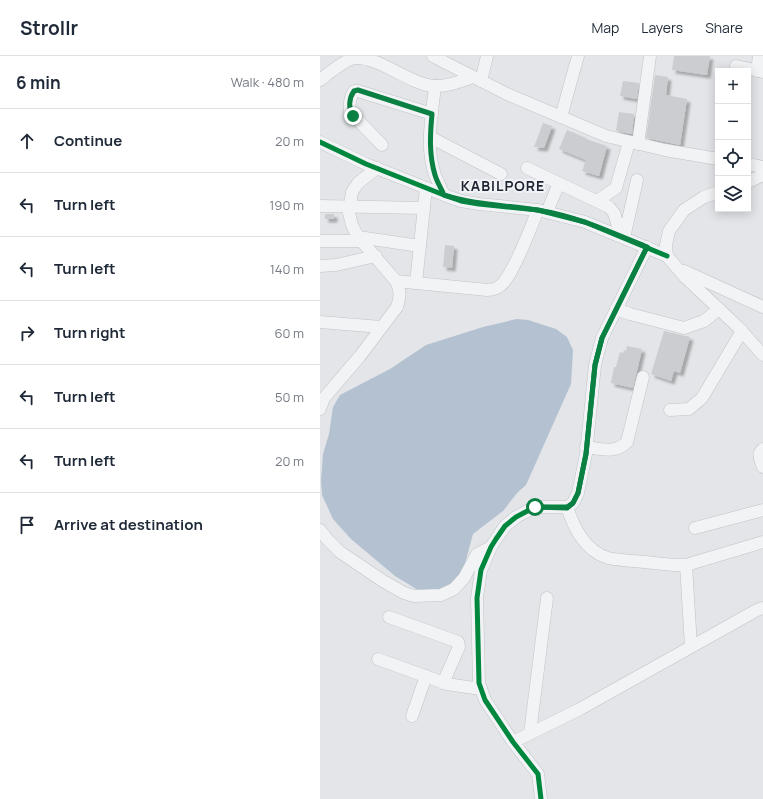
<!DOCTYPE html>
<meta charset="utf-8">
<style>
body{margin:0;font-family:Manrope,sans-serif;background:#f2f2f3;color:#1f2937}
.controls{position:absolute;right:12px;top:12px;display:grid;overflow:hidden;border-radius:0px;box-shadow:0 2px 10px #0003}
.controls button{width:36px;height:36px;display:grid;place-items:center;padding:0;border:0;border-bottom:1px solid #e0e1e3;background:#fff;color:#1f2937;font:20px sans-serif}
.stop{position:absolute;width:12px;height:12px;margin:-9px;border:3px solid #0b8043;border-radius:50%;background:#fff}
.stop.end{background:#0b8043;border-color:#fff;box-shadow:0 1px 4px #0008}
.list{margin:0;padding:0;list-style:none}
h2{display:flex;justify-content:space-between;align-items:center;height:52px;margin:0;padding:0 16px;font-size:17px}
h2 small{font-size:13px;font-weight:400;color:#747a83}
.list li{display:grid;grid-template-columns:26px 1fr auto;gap:12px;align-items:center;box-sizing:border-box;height:64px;padding:0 16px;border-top:1px solid #e0e1e3}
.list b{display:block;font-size:15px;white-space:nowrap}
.list em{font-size:13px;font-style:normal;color:#747a83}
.icon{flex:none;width:22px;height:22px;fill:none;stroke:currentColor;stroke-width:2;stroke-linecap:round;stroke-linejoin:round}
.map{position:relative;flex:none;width:443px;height:743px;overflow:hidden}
header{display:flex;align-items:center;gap:24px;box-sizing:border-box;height:56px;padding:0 20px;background:#fff;border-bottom:1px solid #e0e1e3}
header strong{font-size:19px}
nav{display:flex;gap:22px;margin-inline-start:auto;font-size:14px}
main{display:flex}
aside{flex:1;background:#fff}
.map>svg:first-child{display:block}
.water{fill:#b4c1d0}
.building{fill:#cbcdd0;filter:url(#shadow)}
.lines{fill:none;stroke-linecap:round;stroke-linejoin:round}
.minor-casing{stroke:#c1c3c6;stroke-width:13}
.minor{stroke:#f2f3f5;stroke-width:12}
.cycleway-casing{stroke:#f1f3f6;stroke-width:8}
.cycleway{stroke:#00873e;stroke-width:5}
.route{stroke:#0b8043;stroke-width:5}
.labels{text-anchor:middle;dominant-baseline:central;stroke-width:4;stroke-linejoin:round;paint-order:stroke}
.district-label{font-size:14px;font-weight:bold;letter-spacing:1px;fill:#1d2330;stroke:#f1f3f6}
</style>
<header>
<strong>Strollr</strong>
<nav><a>Map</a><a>Layers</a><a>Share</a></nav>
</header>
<main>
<aside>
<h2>6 min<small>Walk · 480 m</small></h2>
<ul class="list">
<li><svg class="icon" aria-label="ahead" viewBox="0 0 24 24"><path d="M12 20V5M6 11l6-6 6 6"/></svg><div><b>Continue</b></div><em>20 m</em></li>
<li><svg class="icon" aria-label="left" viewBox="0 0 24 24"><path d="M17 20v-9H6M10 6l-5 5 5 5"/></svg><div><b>Turn left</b></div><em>190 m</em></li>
<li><svg class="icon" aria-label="left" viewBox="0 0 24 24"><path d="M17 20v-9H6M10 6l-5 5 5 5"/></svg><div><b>Turn left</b></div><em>140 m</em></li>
<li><svg class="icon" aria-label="right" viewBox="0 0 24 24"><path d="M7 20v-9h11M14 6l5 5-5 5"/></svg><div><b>Turn right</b></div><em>60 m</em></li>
<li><svg class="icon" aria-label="left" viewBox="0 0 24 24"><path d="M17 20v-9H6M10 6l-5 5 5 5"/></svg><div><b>Turn left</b></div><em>50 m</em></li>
<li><svg class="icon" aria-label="left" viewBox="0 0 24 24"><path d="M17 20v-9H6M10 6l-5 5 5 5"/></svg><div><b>Turn left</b></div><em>20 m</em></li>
<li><svg class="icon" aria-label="arrive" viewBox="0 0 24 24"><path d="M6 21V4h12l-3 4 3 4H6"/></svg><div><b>Arrive at destination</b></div></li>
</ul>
</aside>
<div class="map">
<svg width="443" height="743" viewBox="0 0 443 743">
<defs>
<filter id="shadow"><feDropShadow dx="3.5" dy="3.5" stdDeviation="1" flood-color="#0004"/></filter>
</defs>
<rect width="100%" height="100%" fill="#e3e5e8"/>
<polygon class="water" points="197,263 208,264 236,273 247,281 253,294 251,328 206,429 197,437 183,455 153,478 143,515 124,534 98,534 75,520 31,483 13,463 2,439 1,425 3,398 9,378 13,351 20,339 70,313 106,289 163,271"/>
<g class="building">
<polygon points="354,0 390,0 387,19 352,14"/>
<polygon points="335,19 348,21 346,39 367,43 360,89 326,82"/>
<polygon points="303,25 319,27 317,43 300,40"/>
<polygon points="299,56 314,58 312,78 296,75"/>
<polygon points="223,67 232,70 224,92 214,91"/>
<polygon points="247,74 266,82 266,83 287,90 279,120 262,115 266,104 239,93"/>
<rect x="5" y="158" width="9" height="5"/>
<polygon points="125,189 134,190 132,212 123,211"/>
<polygon points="344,275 370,281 360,317 354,315 351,325 331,318"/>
<polygon points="307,290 322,293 313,332 291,327 294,311 296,311 300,296 303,297 304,294 306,295"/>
</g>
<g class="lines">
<defs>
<g id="minor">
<polyline points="113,0 126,7 187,38 286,80 345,94 398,103"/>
<polyline points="416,10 443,16"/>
<polyline points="437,15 439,0"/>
<path d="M0,24C9,17 23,5 34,2C60,0 88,28 114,30C127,31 141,25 153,21"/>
<polyline points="161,25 167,0"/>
<path d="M115,30C112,59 105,91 115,119C118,126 121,133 124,139"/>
<polyline points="241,61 258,0"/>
<polyline points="110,81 181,118"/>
<polyline points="0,86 46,108 124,139 141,145 159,148 218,154 265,166 347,200"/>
<polyline points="318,88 330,0"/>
<path d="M62,89L30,56C29,48 30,41 34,35H38L112,58"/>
<polyline points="428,108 443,111"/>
<polyline points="207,112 289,151 294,157 301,180"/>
<polyline points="428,126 443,119"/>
<polyline points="398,136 384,141 364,154 349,175 346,189 347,200 365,221 418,271 443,299"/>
<polyline points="277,145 296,132 309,86"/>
<polyline points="0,150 104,152"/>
<polyline points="227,156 239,127"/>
<polyline points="38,181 100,190"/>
<polyline points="304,182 317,124"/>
<polyline points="0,185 42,185"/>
<polyline points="0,210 16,209 56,200"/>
<polyline points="364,215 443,251"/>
<path d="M76,225L167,234C172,234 177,233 181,229C193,220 211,170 218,154"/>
<polyline points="96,227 106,132"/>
<polyline points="296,253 310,258 364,272 384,265 399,253"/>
<polyline points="0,266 61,271"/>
<path d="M0,353L4,342L40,300L77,251C80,241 81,235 76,225L38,181L32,169L29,157L32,136L38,127L57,112"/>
<polyline points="350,354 369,353 382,342 422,275"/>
<path d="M266,391C282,393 295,398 307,386L323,321"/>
<path d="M443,393C436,399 441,404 443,411"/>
<path d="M247,451C254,472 265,495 288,502C296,504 305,504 313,505C327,506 341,508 355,509H366L443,486"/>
<polyline points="375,472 443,454"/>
<polyline points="0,474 7,483 20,496 63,525 84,537 94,540 121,539 134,533 144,522 157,498 171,491"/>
<polyline points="366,509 371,590"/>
<polyline points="69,561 138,586 139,591 123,627"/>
<polyline points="58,603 127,628 161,633"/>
<polyline points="92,660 106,620"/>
<polyline points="210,677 227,542"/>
<polyline points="193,686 260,653 437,554 443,552"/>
<polyline points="221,743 218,718 193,686 165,644 159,627 157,542 161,514 171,491 176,483 185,470 196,461 215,451 247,451 253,447 258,437 266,398 275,309 282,282 327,191"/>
</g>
</defs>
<use href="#minor" class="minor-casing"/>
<use href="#minor" class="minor"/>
<defs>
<g id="cycleway">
<polyline points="0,86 46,108 124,139 141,145 159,148 218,154 265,166 347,200"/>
<polyline points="221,743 218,718 193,686 165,644 159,627 157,542 161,514 171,491 176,483 185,470 196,461 215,451 247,451 253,447 258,437 266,398 275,309 282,282 327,191"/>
</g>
</defs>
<use href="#cycleway" class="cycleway-casing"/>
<use href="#cycleway" class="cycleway"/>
</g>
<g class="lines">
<path class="route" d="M33,60C28,52 29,42 34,35L38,34L112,58C110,79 109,99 115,119C117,126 121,132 124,139C155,149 186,149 217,154C256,160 291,176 327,191L282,282L275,309L266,398L258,437L253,447L247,452L215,451"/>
</g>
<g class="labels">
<g class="district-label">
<text x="183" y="129">KABILPORE</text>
</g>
</g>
</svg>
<div class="controls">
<button>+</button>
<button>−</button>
<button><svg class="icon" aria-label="locate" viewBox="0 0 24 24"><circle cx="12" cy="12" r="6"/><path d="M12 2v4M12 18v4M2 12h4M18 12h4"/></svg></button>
<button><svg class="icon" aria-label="layers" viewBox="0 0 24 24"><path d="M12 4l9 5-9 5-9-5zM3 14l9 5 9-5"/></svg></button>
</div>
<div class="stop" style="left:215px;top:451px"></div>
<div class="stop end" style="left:33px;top:60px"></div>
</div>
</main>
